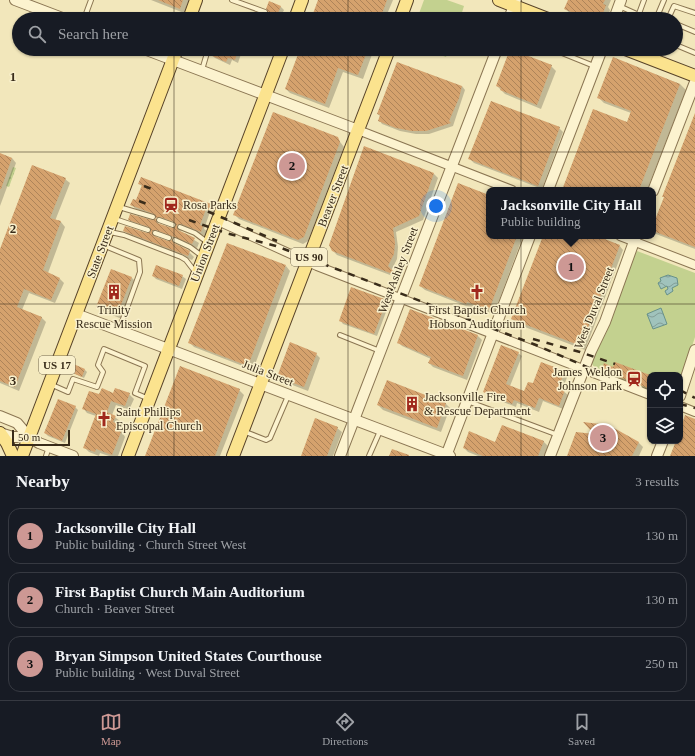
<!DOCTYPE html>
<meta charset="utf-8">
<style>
body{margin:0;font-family:"Times New Roman",serif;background:#20242c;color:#f1f3f6}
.controls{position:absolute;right:12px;bottom:12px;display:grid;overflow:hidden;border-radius:8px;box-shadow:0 1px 3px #0004}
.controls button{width:36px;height:36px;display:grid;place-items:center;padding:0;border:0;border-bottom:1px solid #363941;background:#171b24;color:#f1f3f6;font:20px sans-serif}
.scale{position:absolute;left:12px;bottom:10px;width:58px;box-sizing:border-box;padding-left:4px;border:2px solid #392c1a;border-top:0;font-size:11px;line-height:14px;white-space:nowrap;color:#392c1a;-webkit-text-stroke:3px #f9f0cc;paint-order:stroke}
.you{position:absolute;left:436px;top:206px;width:14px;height:14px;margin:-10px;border:3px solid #fff;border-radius:50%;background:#1a73e8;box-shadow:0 0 0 6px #1a73e833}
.badge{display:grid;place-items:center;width:26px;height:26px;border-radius:50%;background:#cd9894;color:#111;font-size:13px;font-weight:700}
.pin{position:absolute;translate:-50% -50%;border:2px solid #fff;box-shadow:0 1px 4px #0006}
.popup{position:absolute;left:486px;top:187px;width:170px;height:52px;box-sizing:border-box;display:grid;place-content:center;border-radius:8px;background:#171b24;filter:drop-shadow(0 1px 3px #0005);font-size:13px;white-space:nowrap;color:#9ea1a6}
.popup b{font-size:15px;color:#f1f3f6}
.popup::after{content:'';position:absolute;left:50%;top:100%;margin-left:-8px;border:8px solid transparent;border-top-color:#171b24}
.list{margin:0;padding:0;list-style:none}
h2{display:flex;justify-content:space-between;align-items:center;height:52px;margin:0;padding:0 16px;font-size:17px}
h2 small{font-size:13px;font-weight:400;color:#9ea1a6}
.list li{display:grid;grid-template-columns:26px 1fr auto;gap:12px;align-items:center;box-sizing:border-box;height:56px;margin:0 8px 8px;padding:0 8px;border:1px solid #363941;border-radius:12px}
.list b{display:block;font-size:15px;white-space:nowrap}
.list p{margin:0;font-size:13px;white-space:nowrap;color:#9ea1a6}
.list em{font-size:13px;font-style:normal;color:#9ea1a6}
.icon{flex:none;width:22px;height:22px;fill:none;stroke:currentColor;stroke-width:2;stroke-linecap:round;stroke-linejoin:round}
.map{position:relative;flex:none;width:695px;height:456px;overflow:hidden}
.search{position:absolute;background:#171b24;box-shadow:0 1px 3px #0004;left:12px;right:12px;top:12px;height:44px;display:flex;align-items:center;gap:10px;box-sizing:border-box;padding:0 14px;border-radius:22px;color:#9ea1a6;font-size:15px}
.sheet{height:244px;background:#171b24}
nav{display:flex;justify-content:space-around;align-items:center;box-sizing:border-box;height:56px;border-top:1px solid #363941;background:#171b24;font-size:11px;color:#9ea1a6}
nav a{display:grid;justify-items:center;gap:2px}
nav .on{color:#cd9894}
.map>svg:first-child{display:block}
.grass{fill:url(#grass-dots)}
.park{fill:#c3d18f}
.water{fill:url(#water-waves);stroke:#67918a}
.shadow{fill:#0003}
.building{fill:url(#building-back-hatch)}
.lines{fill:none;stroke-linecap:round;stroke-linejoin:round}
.service-casing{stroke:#8b7653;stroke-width:6}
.minor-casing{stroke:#8b7653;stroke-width:10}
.tertiary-casing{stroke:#8b7653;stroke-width:12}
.primary-casing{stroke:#584329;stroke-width:14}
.service{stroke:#fcf3cf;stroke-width:4}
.minor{stroke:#fcf3cf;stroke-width:8}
.tertiary{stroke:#fcf3cf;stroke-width:10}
.primary{stroke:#fbe38e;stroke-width:12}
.rail{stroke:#392c1a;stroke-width:2.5;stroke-dasharray:7 7;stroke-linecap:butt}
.grid{fill:none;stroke:#392c1a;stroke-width:1;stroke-opacity:0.55}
.labels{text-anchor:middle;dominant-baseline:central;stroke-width:3;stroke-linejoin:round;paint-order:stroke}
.shield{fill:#f9f0cc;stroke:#73674f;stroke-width:1}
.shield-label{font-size:11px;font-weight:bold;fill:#392c1a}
.street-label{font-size:12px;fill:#392c1a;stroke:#f9f0cc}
.poi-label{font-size:12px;fill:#392c1a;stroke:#f9f0cc;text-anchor:start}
.grid-label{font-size:13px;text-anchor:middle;font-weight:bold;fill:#392c1a;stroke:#f9f0cc;stroke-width:3;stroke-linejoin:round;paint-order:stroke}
</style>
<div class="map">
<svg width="695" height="456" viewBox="0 0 695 456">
<defs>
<pattern id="grass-dots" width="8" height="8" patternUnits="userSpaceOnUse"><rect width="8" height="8" fill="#c3d18f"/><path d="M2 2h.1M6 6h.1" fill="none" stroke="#a8b47b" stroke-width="1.8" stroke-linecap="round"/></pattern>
<pattern id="water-waves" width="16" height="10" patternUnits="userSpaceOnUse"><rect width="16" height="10" fill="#a0c3bc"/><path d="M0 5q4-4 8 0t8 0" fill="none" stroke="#839f98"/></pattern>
<pattern id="building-back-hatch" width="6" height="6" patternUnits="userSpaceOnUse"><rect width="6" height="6" fill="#d5a26d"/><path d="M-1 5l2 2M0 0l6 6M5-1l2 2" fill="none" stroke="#ae8459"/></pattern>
</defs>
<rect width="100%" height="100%" fill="#f2e7bb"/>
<polygon class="grass" points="13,167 16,168 9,187 6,186"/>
<g class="park">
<polygon points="424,0 447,0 464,6 460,19 417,19"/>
<polygon points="425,49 449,49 446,57"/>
<polygon points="637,251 695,273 695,337 680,383 680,375 650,375 650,390 595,368 592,364 596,349 606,333 632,259"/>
</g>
<g class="water">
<polygon points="668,275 677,278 678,285 672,288 673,291 667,295 665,291 668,289 667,286 661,289 658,283 661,281 660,278"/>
<polygon points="661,308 667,324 653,329 647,314"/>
</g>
<g class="shadow">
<polygon points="151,0 189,0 184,13"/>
<polygon points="319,0 393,0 385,19 312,19"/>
<polygon points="569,0 611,0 608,7 610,10 607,19 582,19 570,13 565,9"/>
<polygon points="280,6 284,10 281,16 276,19 263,19"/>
<polygon points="201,49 232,49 241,54 238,63 232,60 230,65 215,58 210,53 204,53"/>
<polygon points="301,49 374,49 363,79 343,72 329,108 290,93 286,89"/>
<polygon points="613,59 680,84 686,90 647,190 563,190 627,123 631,113 604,103 598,97"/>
<polygon points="551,66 556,71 541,109 505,94 497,86"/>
<polygon points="462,86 465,90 453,126 429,134 416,134 400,131 382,124 379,120 380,116 378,114"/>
<polygon points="695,115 695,249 656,234 653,231"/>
<polygon points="559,128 563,132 542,189 474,163 470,159"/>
<polygon points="337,138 344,147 308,241 303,244 239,219 234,214"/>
<polygon points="365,148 434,174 438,178 423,220 396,232 398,247 397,259 391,271 398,278 337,255 333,251"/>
<polygon points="0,154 12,158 16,163 0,206"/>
<polygon points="142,178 211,205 215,209 214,214 210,212 204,229 207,231 205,236 186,228 180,231 199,243 197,248 161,234 156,236 157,238 189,252 194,257 192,260 129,235 125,231 147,234 152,232 152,230 133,224 129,219 155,220 160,225 172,229 178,226 165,221 162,222 157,217 136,209 131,205 137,201 143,187 139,184"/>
<polygon points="65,179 70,183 55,221 61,222 65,227 48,273 60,279 64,283 55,303 29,293 22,310 42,318 46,322 19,391 0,383 0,252"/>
<polygon points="489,196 489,236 523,236 494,314 472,306 471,308 425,290 420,286"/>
<polygon points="544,236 594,236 619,245 623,250 585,350 517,324 512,319"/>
<polygon points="286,266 290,271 253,370 194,347 190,343"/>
<polygon points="112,270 132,278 136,282 122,319 102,311 97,307"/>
<polygon points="153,276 182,276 186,279 182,289 156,279"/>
<polygon points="386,301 389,304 377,336 343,324 340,320"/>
<polygon points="410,310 478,336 482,340 467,380 433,367 429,363 431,359 402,346 398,342"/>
<polygon points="518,353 522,356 510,386 525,392 564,372 568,375 562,390 568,395 563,409 543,401 539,412 517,403 516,407 488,396 484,392"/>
<polygon points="316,354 320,358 308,391 282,381 278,377"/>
<polygon points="614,368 650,377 650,391 607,374 602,370"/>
<polygon points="85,370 87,372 84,378 69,371"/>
<polygon points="239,390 244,395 220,456 146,456"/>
<polygon points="114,394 129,394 134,399 129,410 116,405 112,415 120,421 118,425 125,437 118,456 109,456 100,453 99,456 89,452 84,447 96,416 87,413 83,408 100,396"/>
<polygon points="446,404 450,408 441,432 383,410 378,405"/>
<polygon points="75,407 78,410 65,443 48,436 45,433"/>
<polygon points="503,426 544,442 548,446 544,456 478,456 468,452 464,448 496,443"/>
<polygon points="337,428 342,432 333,456 302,456"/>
<polygon points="638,442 643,447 639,456 568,456"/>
</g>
<g class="building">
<polygon points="158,0 183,0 180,9"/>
<polygon points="318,0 387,0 380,19 311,19"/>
<polygon points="568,0 605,0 603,4 606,5 601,19 579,19 581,16 564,9"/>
<polygon points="269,1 281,6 278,13 274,14 275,19 262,19 264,15 268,14 266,9"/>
<polygon points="197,49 235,49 238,50 235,60 228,58 226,62 210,55 208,50 204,52"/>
<polygon points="300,49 368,49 358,75 338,68 325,104 285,89"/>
<polygon points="510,49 552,65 537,105 500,90 501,88 496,86"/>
<polygon points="613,57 680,84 639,190 562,190 593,109 627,122 631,111 597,98"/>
<polygon points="397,62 462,86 459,98 449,121 451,123 426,131 412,131 396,128 378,121 380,115 377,114"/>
<polygon points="491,101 560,127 538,186 468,159"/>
<polygon points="273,112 338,137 340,142 304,237 298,240 233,215"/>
<polygon points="695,113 695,247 653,231 653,225 664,197 662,197"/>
<polygon points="364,146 434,173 419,216 393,228 395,243 394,254 388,266 398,276 332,251 329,245"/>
<polygon points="0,153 12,158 1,189 0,189"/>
<polygon points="32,165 66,178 50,218 61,221 43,270 60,278 51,300 24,289 17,307 42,317 15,387 0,381 0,249"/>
<polygon points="141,177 211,204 209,210 206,209 200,225 203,226 201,232 181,224 177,225 178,230 195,238 192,244 156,230 152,231 154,236 168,241 172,240 174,243 190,251 188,256 123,231 125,226 147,233 151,231 149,227 128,220 130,214 152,220 156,219 157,223 172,228 176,226 174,222 160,217 156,218 154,214 130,205 133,199 136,200 142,185 138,184"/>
<polygon points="458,183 489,195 489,236 517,236 489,310 467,302 466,304 419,286"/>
<polygon points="543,236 597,236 620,245 581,346 511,319"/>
<polygon points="227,243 286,265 248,366 188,343"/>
<polygon points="156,265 183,275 179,286 152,276"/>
<polygon points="111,269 132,277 117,315 96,307"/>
<polygon points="351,287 387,300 374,334 339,321"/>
<polygon points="410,309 478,335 463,376 428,363 431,357 397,343"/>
<polygon points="290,342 317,353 304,387 277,377"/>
<polygon points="501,345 519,352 506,384 524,391 528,382 533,383 541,362 565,371 558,388 565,390 559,406 539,398 535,408 514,400 512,404 483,392"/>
<polygon points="615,362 650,375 650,389 601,370 604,363 613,367"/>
<polygon points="71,363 85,369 82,377 68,371"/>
<polygon points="180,366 240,389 215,456 145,456"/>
<polygon points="387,380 446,403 437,428 377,405"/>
<polygon points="102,388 113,393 115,388 130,393 125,406 111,401 107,412 116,416 113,422 117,423 121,432 112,455 96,449 95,452 83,448 96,414 82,409 89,391 99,394"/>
<polygon points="58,399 76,406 62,441 44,433"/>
<polygon points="685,415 695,419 695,456 670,456 676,441 680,441 680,430"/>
<polygon points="315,418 338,427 327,456 301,456"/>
<polygon points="583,422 600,424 614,428 639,442 632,456 567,456 576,432 594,434"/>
<polygon points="502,425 544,441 538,456 483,456 463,448 469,431 495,442"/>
<polygon points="392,449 409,455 409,456 389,456"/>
</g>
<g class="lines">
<defs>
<g id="service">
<polyline points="232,0 265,12"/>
<polyline points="619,6 639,15"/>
<polyline points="277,16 284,19"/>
<polyline points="84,19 91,0"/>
<polyline points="637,19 644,0"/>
<polyline points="656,19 664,0"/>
<polyline points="668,19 674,6 695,13"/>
<polyline points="676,24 695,32"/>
<polyline points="676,45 695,53"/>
<polyline points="552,49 594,66"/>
<polyline points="202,70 207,53"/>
<polyline points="119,207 153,217"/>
<polyline points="115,219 148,230"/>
<polyline points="159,220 173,225"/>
<polyline points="180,227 195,233 207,242"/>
<polyline points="110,232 124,235 181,257 186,260 196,273"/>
<polyline points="155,233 169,238"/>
<polyline points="175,240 190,247 202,256"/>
<polyline points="105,246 139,260 140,272 119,330"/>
<polyline points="340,335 380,351"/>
<polyline points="50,384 68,392 73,379 97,387 103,372 98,365 104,349 145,366 135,393 149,399"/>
<polyline points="467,401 558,435"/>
<polyline points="243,431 266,440 270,438 288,396"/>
<polyline points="46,456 49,447"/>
<polyline points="369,456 380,431"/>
</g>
<g id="minor">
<polyline points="358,130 512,190"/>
<polyline points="218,221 317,266 650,395"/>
<polyline points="620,236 695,265"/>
<polyline points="680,406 695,412"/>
</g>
<g id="tertiary">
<polyline points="15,0 65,19"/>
<polyline points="509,19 516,0"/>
<polyline points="614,19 621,0"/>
<polyline points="144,49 358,130"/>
<polyline points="548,190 602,49"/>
<polyline points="653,191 695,82"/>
<polyline points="76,314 450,456"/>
<polyline points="680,396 695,350"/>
<polyline points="0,416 17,423 29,437 39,443 73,456"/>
<polyline points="0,433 13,437 29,437"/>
<polyline points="340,456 497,49"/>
<polyline points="446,456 530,236"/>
<polyline points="550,456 591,351 605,322 636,236"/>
<polyline points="657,456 663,441"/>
</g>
<g id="primary">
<polyline points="499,0 548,19"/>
<polyline points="189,19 196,0"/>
<polyline points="295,19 302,0"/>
<polyline points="400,19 407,0"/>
<polyline points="625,49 695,76"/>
<polyline points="0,433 7,443 13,456"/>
<polyline points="22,456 177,49"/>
<polyline points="128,456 283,49"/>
<polyline points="233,456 389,49"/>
</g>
</defs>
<use href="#service" class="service-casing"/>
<use href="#minor" class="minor-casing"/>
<use href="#tertiary" class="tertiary-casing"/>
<use href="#primary" class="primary-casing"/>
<use href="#service" class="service"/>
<use href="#minor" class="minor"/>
<use href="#tertiary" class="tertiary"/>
<use href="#primary" class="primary"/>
<g class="rail">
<polyline points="144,186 152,189"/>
<polyline points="139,201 147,204"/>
<polyline points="195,206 277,241"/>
<polyline points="189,220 226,233 276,246 536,345 610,377"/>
<polyline points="533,339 580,352 615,364"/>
<polyline points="680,390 695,398"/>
<polyline points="680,404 695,408"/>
</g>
</g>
<path class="grid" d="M174,0V19M348,0V19M521,0V19M174,49V456M348,49V456M521,49V456M0,152H695M0,304H695"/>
<defs>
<symbol id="station-bare" viewBox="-9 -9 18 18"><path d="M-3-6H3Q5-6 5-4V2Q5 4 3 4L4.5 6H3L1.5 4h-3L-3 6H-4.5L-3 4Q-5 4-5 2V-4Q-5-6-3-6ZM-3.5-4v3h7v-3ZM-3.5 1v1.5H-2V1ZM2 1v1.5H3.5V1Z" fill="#a0281d" stroke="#f9f0cc" stroke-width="2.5" paint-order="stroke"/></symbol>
<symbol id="building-bare" viewBox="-9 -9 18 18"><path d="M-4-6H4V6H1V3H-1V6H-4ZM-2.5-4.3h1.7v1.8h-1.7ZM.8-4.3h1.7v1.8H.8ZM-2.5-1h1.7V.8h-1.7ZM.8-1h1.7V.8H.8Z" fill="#a0281d" stroke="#f9f0cc" stroke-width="2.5" paint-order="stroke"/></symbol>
<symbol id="church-bare" viewBox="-9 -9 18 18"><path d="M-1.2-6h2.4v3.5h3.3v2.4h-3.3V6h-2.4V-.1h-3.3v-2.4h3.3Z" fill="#a0281d" stroke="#f9f0cc" stroke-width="2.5" paint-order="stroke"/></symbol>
</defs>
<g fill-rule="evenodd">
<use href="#station-bare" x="160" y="194" width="22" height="22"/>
<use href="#building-bare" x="103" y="281" width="22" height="22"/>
<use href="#church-bare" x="466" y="281" width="22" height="22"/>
<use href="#station-bare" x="623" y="368" width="22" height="22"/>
<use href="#building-bare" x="401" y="393" width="22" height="22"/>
<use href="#church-bare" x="93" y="408" width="22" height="22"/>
</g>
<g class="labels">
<g class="shield">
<rect x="291" y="248" width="36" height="18" rx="3"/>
<rect x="39" y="356" width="36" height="18" rx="3"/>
</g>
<g class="shield-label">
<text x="309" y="257">US 90</text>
<text x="57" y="365">US 17</text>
</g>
<g class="street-label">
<text transform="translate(333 196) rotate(-69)">Beaver Street</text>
<text transform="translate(100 252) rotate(-69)">State Street</text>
<text transform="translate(205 253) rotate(-69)">Union Street</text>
<text transform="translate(398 270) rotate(-69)">West Ashley Street</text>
<text transform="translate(594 308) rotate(-68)">West Duval Street</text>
<text transform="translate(268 373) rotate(21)">Julia Street</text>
</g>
<g class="poi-label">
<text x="183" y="205">Rosa Parks</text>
<text x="114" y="310" text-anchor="middle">Trinity<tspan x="114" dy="14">Rescue Mission</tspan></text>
<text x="477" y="310" text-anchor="middle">First Baptist Church<tspan x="477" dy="14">Hobson Auditorium</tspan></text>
<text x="622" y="372" text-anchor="end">James Weldon<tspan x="622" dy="14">Johnson Park</tspan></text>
<text x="424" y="397">Jacksonville Fire<tspan x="424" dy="14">&amp; Rescue Department</tspan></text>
<text x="116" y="412">Saint Phillips<tspan x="116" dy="14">Episcopal Church</tspan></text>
</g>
</g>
<g class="grid-label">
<text x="13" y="81">1</text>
<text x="13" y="233">2</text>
<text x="13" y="385">3</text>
</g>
</svg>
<div class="controls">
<button><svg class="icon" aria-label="locate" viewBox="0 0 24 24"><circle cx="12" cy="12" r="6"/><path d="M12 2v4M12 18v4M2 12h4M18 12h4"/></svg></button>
<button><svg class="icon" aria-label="layers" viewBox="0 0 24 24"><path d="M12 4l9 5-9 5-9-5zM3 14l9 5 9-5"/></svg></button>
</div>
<div class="scale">50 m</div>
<div class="you"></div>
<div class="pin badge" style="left:571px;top:267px">1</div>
<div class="popup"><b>Jacksonville City Hall</b>Public building</div>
<div class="pin badge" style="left:292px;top:166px">2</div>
<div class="pin badge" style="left:603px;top:438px">3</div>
<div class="search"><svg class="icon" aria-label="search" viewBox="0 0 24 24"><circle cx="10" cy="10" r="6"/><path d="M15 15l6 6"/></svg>Search here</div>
</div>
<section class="sheet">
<h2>Nearby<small>3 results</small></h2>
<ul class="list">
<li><span class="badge">1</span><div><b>Jacksonville City Hall</b><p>Public building · Church Street West</p></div><em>130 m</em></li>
<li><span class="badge">2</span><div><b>First Baptist Church Main Auditorium</b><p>Church · Beaver Street</p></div><em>130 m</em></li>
<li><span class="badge">3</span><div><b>Bryan Simpson United States Courthouse</b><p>Public building · West Duval Street</p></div><em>250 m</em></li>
</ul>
</section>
<nav>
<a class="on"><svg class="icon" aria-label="map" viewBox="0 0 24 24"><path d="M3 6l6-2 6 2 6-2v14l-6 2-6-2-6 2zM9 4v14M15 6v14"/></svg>Map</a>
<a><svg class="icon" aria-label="directions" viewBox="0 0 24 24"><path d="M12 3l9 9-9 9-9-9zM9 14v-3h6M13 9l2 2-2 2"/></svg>Directions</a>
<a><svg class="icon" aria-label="saved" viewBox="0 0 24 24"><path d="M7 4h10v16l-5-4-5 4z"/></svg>Saved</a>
</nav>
